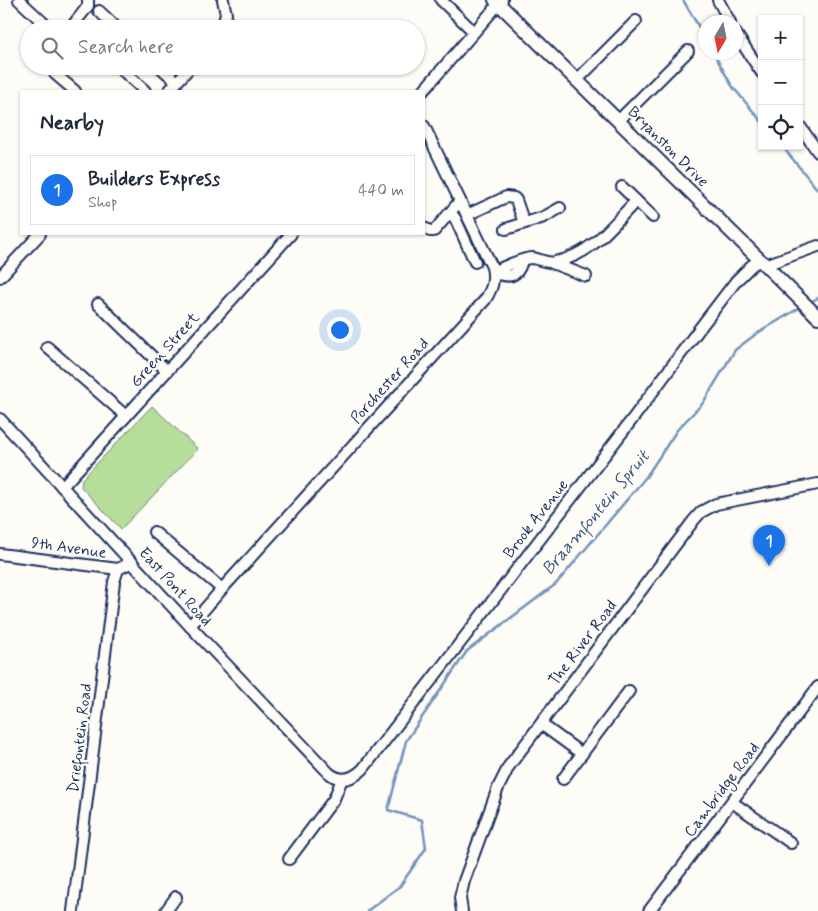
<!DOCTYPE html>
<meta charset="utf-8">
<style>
body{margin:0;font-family:Mynerve,sans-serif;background:#f6f6f7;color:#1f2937}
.controls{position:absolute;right:15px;top:15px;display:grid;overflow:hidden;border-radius:0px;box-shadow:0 1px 4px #0004}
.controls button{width:45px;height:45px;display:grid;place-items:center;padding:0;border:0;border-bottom:1px solid #e0e1e3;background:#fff;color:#1f2937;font:25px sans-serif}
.compass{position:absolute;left:698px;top:15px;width:45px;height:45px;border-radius:50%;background:#fff;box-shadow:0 1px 4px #0004;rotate:190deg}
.you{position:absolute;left:339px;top:329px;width:18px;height:18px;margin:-12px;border:4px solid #fff;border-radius:50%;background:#1a73e8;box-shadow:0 0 0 8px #1a73e833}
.badge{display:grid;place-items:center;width:32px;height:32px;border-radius:50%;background:#1a73e8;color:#fff;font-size:16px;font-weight:700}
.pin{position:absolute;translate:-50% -41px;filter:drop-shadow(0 1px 2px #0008)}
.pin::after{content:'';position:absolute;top:26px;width:18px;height:15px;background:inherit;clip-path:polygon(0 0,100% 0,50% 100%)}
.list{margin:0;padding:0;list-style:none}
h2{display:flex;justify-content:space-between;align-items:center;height:65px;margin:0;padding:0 20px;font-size:21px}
h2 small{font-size:16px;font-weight:400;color:#747a83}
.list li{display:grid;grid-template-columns:32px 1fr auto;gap:15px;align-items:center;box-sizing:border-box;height:70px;margin:0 10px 10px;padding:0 10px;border:1px solid #e0e1e3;border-radius:0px}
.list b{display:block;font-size:19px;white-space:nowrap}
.list p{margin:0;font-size:16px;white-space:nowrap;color:#747a83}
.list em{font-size:16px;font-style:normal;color:#747a83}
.icon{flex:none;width:28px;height:28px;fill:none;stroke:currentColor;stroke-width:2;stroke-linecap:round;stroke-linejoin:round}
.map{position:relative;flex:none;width:818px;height:911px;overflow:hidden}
.search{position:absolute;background:#fff;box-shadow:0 1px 4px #0004;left:20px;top:20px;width:405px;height:55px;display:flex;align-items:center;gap:12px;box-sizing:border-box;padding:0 18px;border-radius:28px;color:#747a83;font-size:19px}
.panel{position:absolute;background:#fff;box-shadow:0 1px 4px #0004;left:20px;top:90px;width:405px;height:145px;border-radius:0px}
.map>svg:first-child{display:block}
.grass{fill:#b6dd99;stroke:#68867c}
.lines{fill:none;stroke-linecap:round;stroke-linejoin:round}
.stream{stroke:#7393ba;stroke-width:2.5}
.minor-casing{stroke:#1b2f5e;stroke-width:14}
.major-casing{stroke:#1b2f5e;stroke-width:16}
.minor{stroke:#fdfcf7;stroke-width:10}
.major{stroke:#fdfcf7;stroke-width:12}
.labels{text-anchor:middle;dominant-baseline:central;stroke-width:5;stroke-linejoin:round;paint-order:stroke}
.street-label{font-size:16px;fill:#1b2f5e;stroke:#fdfcf7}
.water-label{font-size:18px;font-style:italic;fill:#405984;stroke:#fdfcf7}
</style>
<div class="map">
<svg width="818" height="911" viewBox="0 0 818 911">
<rect width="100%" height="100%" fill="#fdfcf7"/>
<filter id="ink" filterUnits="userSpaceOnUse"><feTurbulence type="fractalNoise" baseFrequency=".02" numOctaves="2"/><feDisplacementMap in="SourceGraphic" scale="10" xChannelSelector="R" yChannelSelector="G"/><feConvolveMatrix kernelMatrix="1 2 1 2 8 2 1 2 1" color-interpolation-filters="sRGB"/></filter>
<g filter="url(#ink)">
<polygon class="grass" points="152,406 198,449 121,529 81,487 82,479"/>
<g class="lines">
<g class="stream">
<polyline points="683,0 706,39"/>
<polyline points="713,52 732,86 762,122"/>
<polyline points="782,146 818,190"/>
<polyline points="808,303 818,298"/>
<polyline points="367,911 400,886 426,848 422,820 388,810 406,741 467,651 556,584 646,477 677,430 703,403 735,350 756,334 801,307"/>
</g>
<defs>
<g id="minor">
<polyline points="19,0 50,29"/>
<polyline points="441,0 474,32"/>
<polyline points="718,0 730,22"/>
<polyline points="99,11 118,29"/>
<polyline points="70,29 88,6 88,0"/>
<polyline points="222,29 226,14 223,0"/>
<polyline points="736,34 762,73"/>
<polyline points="118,66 145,91"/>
<polyline points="159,66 177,82"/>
<polyline points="55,74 75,91"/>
<polyline points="577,80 636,21"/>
<polyline points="169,91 191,66"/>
<polyline points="423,91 502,0"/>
<polyline points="618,121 688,51"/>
<polyline points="799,125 818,152"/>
<polyline points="622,187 653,217"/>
<polyline points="450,213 455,218 475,262"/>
<polyline points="467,215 506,197 514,198 516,200 524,223"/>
<polyline points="424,228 430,231 434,231 460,201"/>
<polyline points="506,229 544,217 560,208"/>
<polyline points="552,263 586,276"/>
<polyline points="765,265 818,246"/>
<path d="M493,273C500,268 524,258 532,258C540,259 547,264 555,262C592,255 611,226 636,201"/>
<path d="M493,273C509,277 517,279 522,261"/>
<polyline points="0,277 40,234"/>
<polyline points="98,304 167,371"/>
<polyline points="47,347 126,416"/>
<path d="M0,419L190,626L329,773C341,783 353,779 363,769L634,417L700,328L736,281L751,266L759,260"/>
<polyline points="62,487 291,234"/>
<polyline points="154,532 222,589"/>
<polyline points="0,554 118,569 132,562"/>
<path d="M190,626L222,589L485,300C492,289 495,281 492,267L424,126"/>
<polyline points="541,724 582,754"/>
<polyline points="563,779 629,691"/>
<polyline points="732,802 791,843"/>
<polyline points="289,859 334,799 342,779"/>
<polyline points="73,911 114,582 118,569"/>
<polyline points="166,911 176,897"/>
<polyline points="462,911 460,898 464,881 498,788 509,766 694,520 701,512 716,504 818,484"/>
<polyline points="649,911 818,687"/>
</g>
<polyline id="major" points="495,0 818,317"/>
</defs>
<use href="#minor" class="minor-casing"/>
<use href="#major" class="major-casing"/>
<use href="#minor" class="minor"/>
<use href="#major" class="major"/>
</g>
</g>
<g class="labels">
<g class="street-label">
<text transform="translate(668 147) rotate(45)">Bryanston Drive</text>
<text transform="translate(165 350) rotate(-48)">Green Street</text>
<text transform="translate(390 381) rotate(-48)">Porchester Road</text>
<text transform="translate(536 519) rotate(-52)">Brook Avenue</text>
<text transform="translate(69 548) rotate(8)">9th Avenue</text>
<text transform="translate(175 587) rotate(48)">East Pont Road</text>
<text transform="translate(583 643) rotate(-53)">The River Road</text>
<text transform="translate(80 738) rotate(-83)">Driefontein Road</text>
<text transform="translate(722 790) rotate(-53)">Cambridge Road</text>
</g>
<g class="water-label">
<text transform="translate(596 513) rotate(-50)">Braamfontein Spruit</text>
</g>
</g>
</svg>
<div class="controls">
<button>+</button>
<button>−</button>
<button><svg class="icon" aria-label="locate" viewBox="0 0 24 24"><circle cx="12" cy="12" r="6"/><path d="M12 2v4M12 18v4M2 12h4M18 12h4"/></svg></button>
</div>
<svg class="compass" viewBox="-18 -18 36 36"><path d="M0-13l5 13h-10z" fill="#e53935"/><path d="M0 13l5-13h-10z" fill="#747a83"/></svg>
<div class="you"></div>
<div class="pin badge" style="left:769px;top:566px">1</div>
<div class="search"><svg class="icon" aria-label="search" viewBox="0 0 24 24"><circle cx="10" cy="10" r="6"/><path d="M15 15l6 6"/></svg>Search here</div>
<section class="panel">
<h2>Nearby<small></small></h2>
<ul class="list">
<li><span class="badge">1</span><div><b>Builders Express</b><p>Shop</p></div><em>440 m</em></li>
</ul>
</section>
</div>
